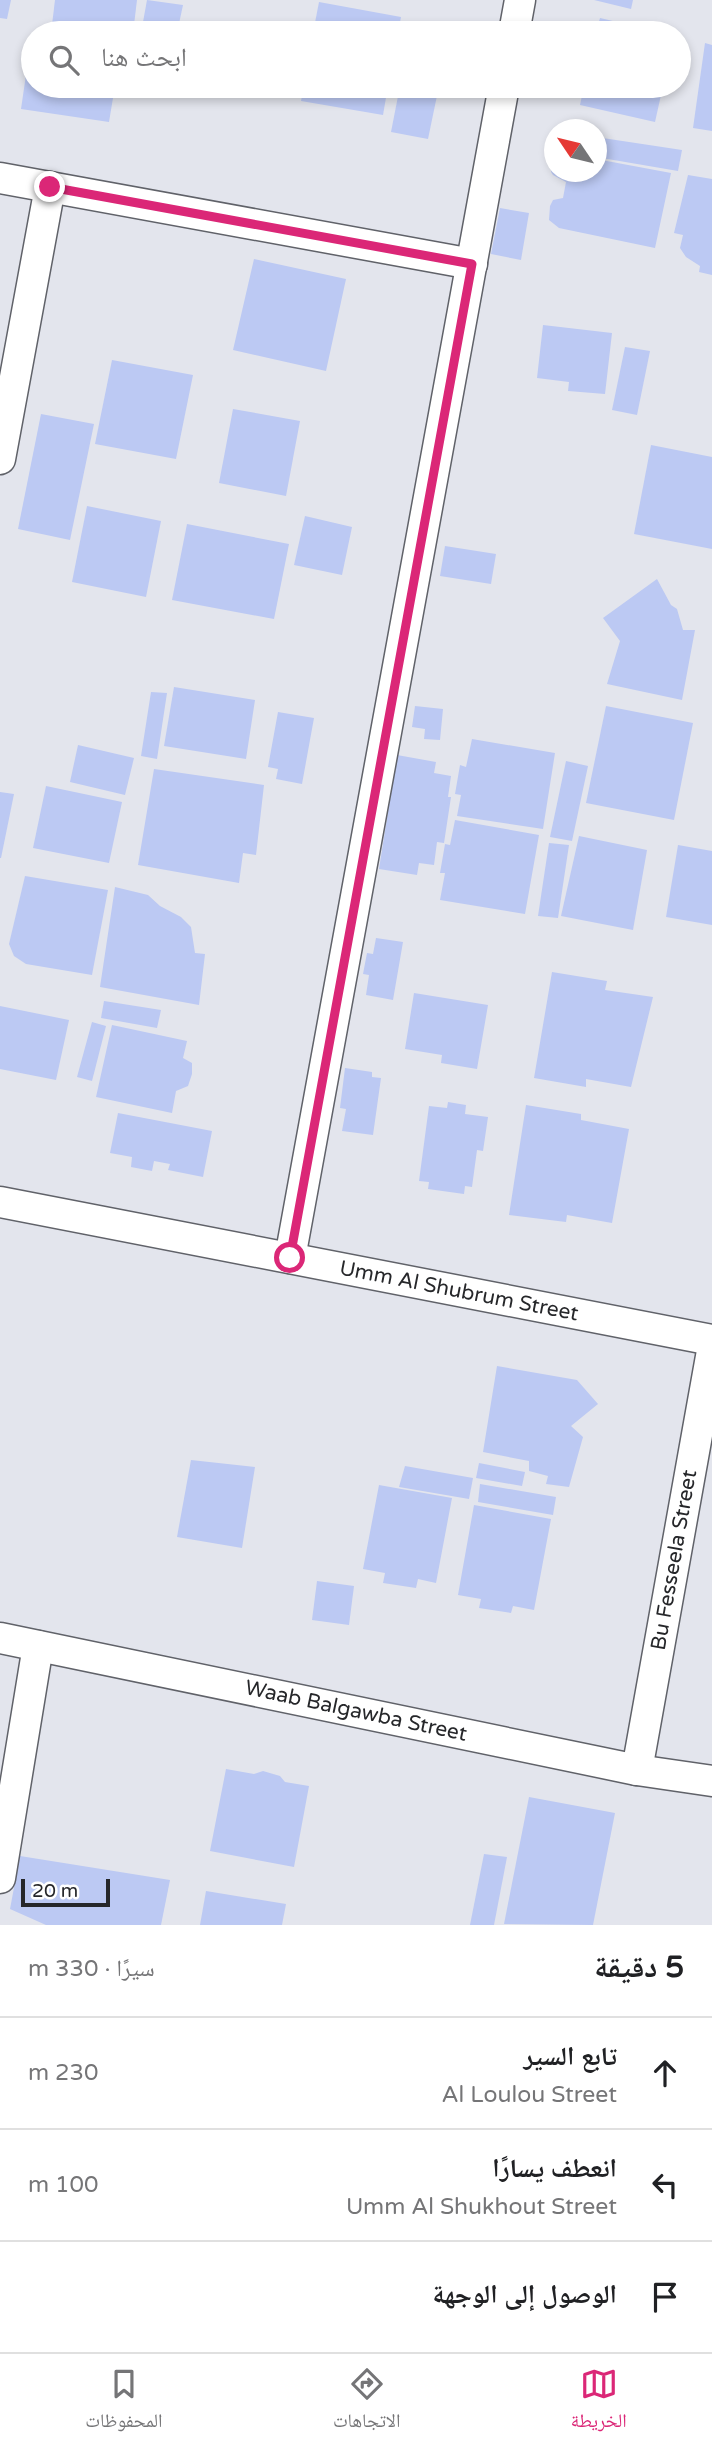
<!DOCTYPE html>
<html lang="ar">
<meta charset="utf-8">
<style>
body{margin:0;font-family:"Varela Round","Noto Naskh Arabic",sans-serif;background:#f6f6f6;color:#202124;direction:rtl}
.compass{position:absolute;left:544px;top:119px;width:63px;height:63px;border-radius:50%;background:#fff;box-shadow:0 4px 10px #0003;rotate:305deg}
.scale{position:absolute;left:21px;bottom:18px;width:89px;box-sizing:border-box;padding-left:7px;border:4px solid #26272a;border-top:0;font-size:19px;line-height:24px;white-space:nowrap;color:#26272a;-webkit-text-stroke:5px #fff;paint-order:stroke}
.stop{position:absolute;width:21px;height:21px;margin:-16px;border:5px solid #db2777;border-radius:50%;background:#fff}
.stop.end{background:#db2777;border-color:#fff;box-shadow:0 2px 7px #0008}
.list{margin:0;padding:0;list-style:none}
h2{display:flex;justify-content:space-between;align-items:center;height:91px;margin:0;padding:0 28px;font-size:30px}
h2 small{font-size:23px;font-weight:400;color:#757577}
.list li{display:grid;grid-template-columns:46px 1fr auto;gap:21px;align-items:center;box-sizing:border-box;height:112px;padding:0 28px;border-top:2px solid #e0e0e0}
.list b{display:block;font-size:26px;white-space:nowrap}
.list p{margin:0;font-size:23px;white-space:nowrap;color:#757577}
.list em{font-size:23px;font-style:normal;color:#757577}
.icon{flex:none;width:38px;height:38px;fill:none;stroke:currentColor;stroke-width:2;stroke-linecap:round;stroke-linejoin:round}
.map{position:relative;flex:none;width:712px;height:1925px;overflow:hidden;direction:ltr}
.search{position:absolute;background:#fff;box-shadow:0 4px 10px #0003;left:21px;right:21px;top:21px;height:77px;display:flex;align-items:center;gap:18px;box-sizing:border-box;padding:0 24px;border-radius:38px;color:#757577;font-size:26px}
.sheet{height:427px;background:#fff}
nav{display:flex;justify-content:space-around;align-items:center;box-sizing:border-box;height:98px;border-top:2px solid #e0e0e0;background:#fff;font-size:19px;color:#757577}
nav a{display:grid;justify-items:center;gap:4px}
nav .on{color:#db2777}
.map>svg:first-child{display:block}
.building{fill:#bcc9f3}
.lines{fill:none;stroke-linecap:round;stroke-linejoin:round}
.minor-casing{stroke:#606269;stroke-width:33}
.minor{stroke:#fff;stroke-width:30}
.route{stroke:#db2777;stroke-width:9}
.labels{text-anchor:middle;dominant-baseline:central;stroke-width:5;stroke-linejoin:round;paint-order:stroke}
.street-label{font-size:21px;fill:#26272a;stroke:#fff}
</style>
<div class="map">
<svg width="712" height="1925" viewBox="0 0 712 1925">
<rect width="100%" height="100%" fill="#e3e5ed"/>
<g class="building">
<polygon points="0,0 11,0 7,19 0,18"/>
<polygon points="55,0 137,0 133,33 51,33"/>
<polygon points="147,0 183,5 177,33 141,33"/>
<polygon points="594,0 633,0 631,9"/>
<polygon points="319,2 401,17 398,33 313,33"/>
<polygon points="600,18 660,32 660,33 596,33"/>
<polygon points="705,43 712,45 712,131 693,128"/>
<polygon points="28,61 33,62 33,86 115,86 109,122 21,109"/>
<polygon points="304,86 388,86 383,115 301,101"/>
<polygon points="400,86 439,86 428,139 391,132"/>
<polygon points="584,86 663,86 655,122 580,105"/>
<polygon points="596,137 682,150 678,171 596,157"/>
<polygon points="596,159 671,173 655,248 559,228 549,220 550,206 553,200 563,198 566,182 553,175 551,172 554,160 554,172 596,172"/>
<polygon points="688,175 712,179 712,275 699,272 700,266 686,257 680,248 683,235 674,233"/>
<polygon points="500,208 529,213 521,260 491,254"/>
<polygon points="254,259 346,279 326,371 233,350"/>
<polygon points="543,325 612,333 605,394 568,391 569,382 537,378"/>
<polygon points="625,347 650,351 637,415 612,410"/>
<polygon points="112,360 193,375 176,459 95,444"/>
<polygon points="233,409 300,421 286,496 219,483"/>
<polygon points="41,414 94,424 70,540 18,529"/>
<polygon points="651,445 712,457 712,549 634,534"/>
<polygon points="87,506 161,521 146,597 72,582"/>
<polygon points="305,516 352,527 342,575 294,565"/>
<polygon points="187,524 289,544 274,619 172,600"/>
<polygon points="445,546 496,554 491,584 440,576"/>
<polygon points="657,579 671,605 677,609 683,630 695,630 682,700 607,684 620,641 603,618"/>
<polygon points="174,687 255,700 246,759 164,746"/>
<polygon points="151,692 167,693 157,759 141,756"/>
<polygon points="415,706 443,709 440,740 424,739 425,729 412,727"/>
<polygon points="606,706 693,723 674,820 586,803"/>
<polygon points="278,712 314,718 302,784 276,779 278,769 268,767"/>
<polygon points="472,739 555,753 543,829 457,816 461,795 455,794 460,765 466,767"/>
<polygon points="78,745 134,758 125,795 70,782"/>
<polygon points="397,755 436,762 434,773 451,776 448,797 451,797 444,843 437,842 434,865 419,863 417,875 379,869"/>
<polygon points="566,761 588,766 572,841 550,837"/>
<polygon points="154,769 264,785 256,855 243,853 239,883 138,865"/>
<polygon points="46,786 122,802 109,863 33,848"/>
<polygon points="0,792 14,794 1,858 0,858"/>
<polygon points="455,820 539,835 525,914 440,900 445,873 440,873 445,844 450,845"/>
<polygon points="579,836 647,850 633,930 561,916"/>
<polygon points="549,843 569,845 558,918 538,916"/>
<polygon points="678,845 712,851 712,925 666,917"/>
<polygon points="25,876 108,890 92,975 26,964 14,956 9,944"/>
<polygon points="115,887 148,895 160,906 181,917 191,927 195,953 205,954 199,1005 100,987"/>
<polygon points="376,938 403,942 393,1000 366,995 369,975 363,974 367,953 373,954"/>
<polygon points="552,972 607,981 605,990 653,997 631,1087 586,1079 586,1087 534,1078"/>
<polygon points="414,993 488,1005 477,1069 441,1063 442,1055 405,1049"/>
<polygon points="104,1001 161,1010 157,1028 101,1018"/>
<polygon points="0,1006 69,1020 56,1080 0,1069"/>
<polygon points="92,1022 106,1026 92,1081 77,1077"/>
<polygon points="112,1025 187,1041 183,1058 192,1063 192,1074 188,1086 176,1091 172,1113 96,1097"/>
<polygon points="345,1068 372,1072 372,1077 381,1078 373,1135 342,1131 346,1109 340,1108"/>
<polygon points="448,1102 466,1105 465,1114 488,1117 483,1151 477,1150 472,1187 465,1186 464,1194 428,1189 429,1182 419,1181 429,1106 447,1108"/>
<polygon points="526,1105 581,1114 581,1120 629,1129 612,1223 567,1215 566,1222 509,1215"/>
<polygon points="118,1113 212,1131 203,1177 168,1170 170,1164 154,1161 152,1171 131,1167 132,1157 110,1153"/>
<polygon points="497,1366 577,1380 598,1404 571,1426 583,1437 569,1487 546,1484 548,1476 529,1471 529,1461 483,1452"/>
<polygon points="191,1460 255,1467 242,1548 177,1537"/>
<polygon points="479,1463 525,1472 522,1486 476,1478"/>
<polygon points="405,1466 473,1478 469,1499 399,1487"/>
<polygon points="480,1484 556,1497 553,1515 478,1502"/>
<polygon points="379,1485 452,1498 436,1583 418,1579 416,1588 383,1583 385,1573 363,1569"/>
<polygon points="474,1505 551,1519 534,1610 513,1606 511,1613 479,1608 481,1599 458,1595"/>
<polygon points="317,1581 354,1586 349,1625 312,1620"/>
<polygon points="226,1769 254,1774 263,1771 280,1776 285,1782 309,1786 294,1867 210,1851"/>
<polygon points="529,1797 615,1813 593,1925 504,1924"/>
<polygon points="484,1854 507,1857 494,1925 470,1925"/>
<polygon points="20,1856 170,1880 161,1925 46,1925 10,1909"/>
<polygon points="206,1891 286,1904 282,1925 200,1925"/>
</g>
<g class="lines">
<defs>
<g id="minor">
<polyline points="514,33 520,0"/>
<polyline points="0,178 472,264"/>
<polyline points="0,459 50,187"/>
<polyline points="0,1202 712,1340"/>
<polyline points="290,1258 504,86"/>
<polyline points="0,1638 637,1770 712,1781"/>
<polyline points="637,1770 712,1351"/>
<polyline points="0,1878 38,1646"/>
</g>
</defs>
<use href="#minor" class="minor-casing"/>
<use href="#minor" class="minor"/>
</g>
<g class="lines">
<polyline class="route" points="50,187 472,264 290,1258"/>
</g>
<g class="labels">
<g class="street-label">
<text transform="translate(459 1291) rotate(11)">Umm Al Shubrum Street</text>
<text transform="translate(674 1560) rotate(-80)">Bu Fesseela Street</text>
<text transform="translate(356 1711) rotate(12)">Waab Balgawba Street</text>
</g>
</g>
</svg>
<svg class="compass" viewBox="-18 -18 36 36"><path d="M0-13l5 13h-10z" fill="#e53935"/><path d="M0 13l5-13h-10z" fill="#757577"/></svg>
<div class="scale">20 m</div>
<div class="stop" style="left:290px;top:1258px"></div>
<div class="stop end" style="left:50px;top:187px"></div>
<div class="search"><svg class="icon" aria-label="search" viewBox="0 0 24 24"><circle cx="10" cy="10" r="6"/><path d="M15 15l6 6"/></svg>ابحث هنا</div>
</div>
<section class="sheet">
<h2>5 دقيقة<small>سيرًا · 330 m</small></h2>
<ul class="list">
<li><svg class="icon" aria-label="ahead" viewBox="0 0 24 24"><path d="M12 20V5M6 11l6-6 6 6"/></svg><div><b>تابع السير</b><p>Al Loulou Street</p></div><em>230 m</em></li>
<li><svg class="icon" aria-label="left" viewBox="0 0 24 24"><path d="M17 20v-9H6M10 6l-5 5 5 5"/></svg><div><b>انعطف يسارًا</b><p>Umm Al Shukhout Street</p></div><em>100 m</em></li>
<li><svg class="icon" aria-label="arrive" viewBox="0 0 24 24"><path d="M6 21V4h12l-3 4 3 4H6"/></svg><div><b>الوصول إلى الوجهة</b></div></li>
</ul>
</section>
<nav>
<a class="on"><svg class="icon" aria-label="map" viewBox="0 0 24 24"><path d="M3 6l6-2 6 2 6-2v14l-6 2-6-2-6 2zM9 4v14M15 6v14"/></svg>الخريطة</a>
<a><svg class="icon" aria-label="directions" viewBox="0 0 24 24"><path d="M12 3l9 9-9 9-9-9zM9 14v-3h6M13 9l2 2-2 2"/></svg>الاتجاهات</a>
<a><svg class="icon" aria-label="saved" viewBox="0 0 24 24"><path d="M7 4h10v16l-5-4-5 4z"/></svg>المحفوظات</a>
</nav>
